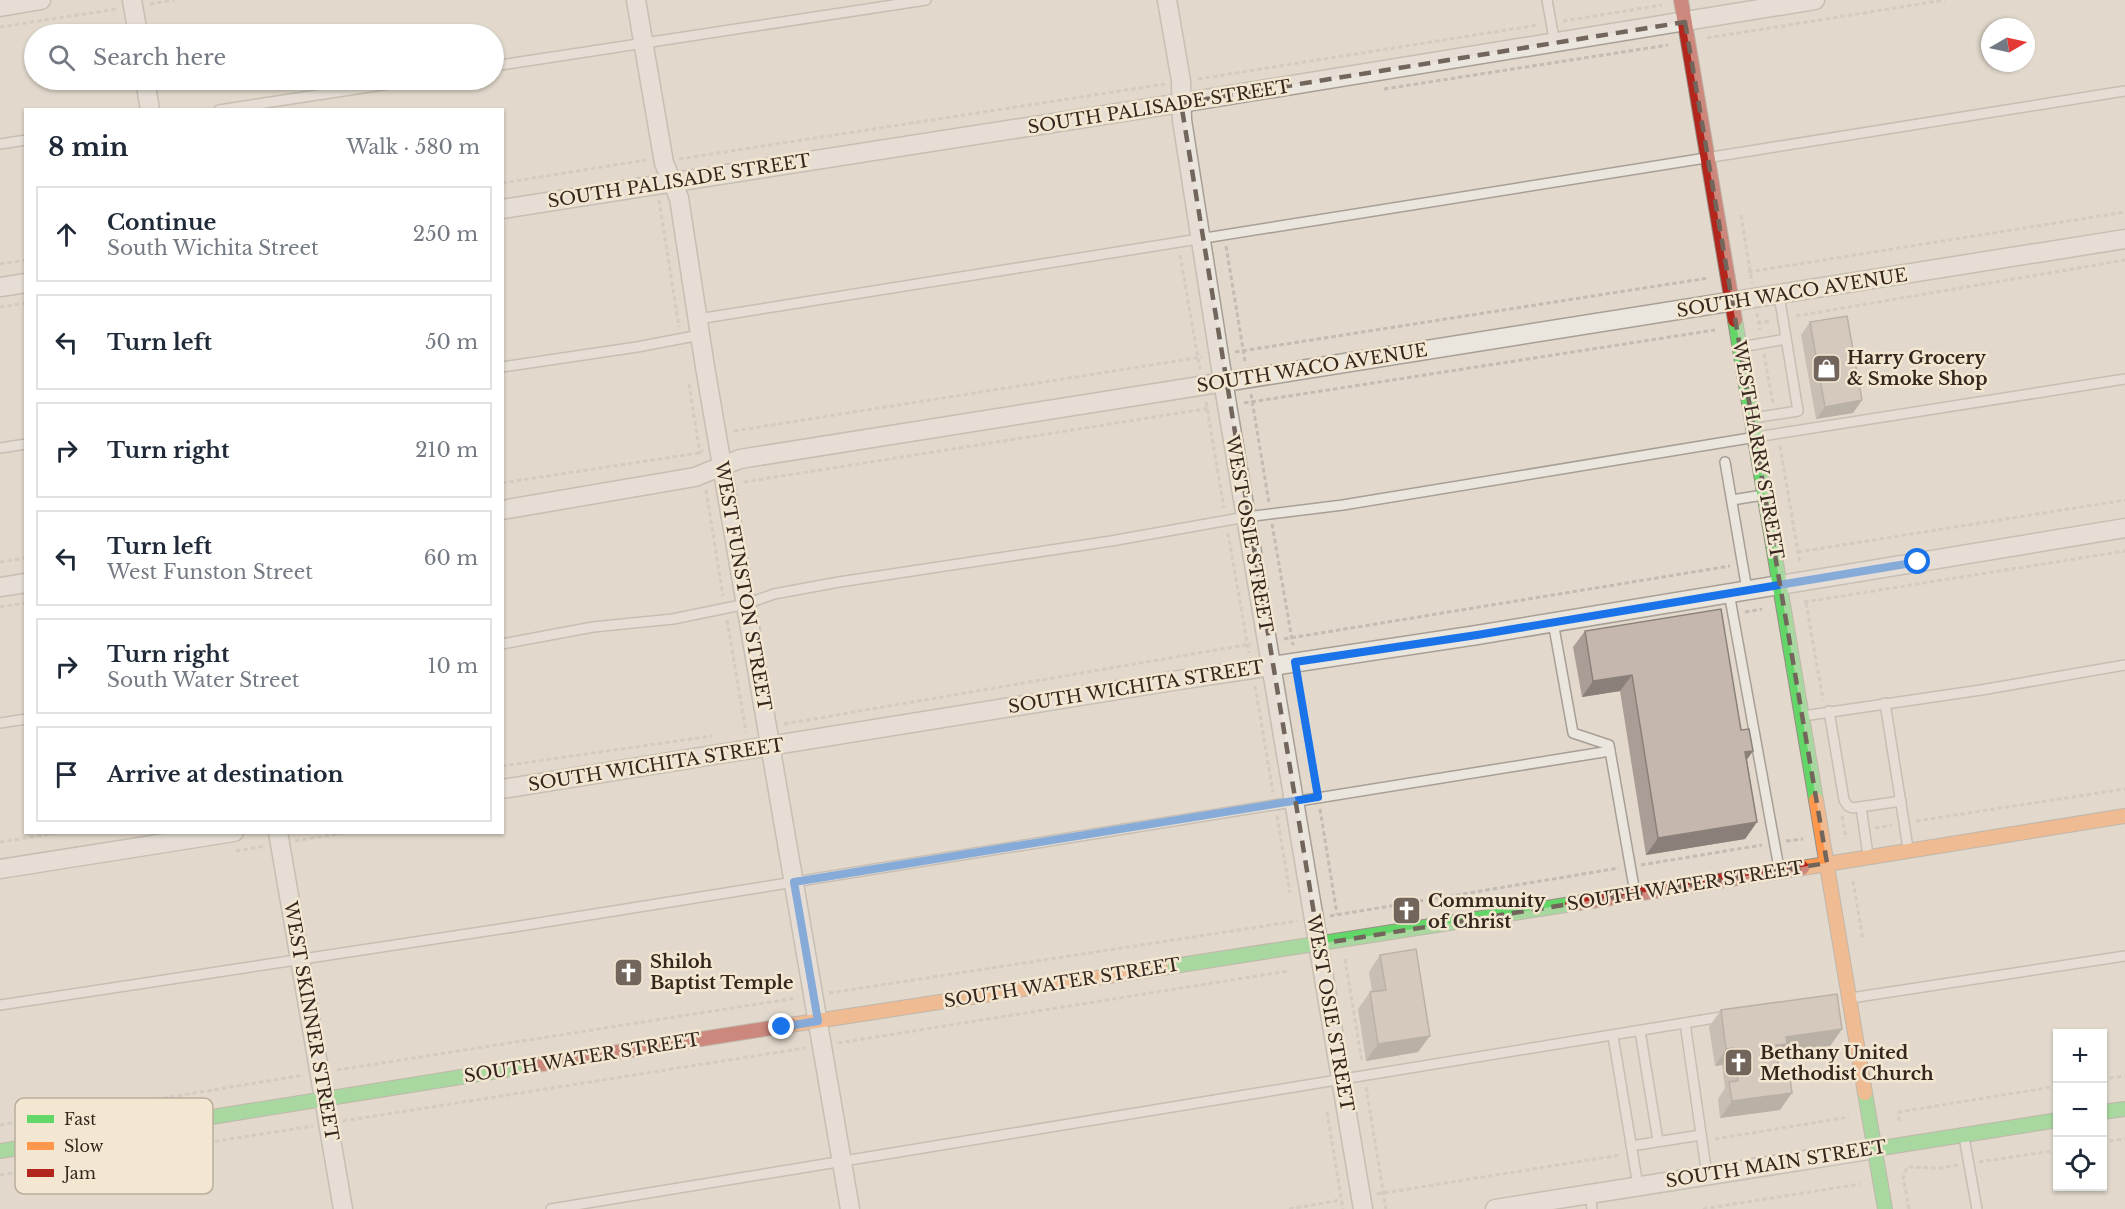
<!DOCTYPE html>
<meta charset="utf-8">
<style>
body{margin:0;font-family:"Libre Baskerville",serif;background:#f2f2f3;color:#1f2937}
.controls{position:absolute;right:18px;bottom:18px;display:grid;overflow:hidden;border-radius:0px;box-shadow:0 2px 4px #0004}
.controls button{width:54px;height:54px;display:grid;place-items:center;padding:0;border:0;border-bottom:2px solid #e0e1e3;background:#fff;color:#1f2937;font:30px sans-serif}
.compass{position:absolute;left:1981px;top:18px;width:54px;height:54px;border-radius:50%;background:#fff;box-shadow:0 2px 4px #0004;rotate:81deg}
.stop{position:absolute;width:18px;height:18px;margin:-14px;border:4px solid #1a73e8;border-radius:50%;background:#fff}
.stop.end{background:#1a73e8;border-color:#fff;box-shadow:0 2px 6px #0008}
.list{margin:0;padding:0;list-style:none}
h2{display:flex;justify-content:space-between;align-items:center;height:78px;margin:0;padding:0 24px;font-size:26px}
h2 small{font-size:20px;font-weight:400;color:#747a83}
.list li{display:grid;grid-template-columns:39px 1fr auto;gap:18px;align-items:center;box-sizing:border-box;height:96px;margin:0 12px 12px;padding:0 12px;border:2px solid #e0e1e3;border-radius:0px}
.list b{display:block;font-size:22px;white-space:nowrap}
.list p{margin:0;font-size:20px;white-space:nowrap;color:#747a83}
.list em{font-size:20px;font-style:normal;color:#747a83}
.icon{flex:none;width:33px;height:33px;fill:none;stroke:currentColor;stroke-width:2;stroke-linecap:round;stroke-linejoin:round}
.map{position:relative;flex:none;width:2125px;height:1209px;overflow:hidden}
.search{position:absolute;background:#fff;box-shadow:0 2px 4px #0004;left:24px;top:24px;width:480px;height:66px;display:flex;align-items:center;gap:15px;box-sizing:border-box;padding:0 21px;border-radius:33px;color:#747a83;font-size:22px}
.panel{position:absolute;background:#fff;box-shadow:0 2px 4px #0004;left:24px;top:108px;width:480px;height:726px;border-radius:0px}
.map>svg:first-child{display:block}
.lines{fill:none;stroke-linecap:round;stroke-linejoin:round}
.lane-casing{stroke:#a79f95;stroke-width:12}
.street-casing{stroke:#a79f95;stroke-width:21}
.fast-casing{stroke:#978e86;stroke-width:16}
.slow-casing{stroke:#978e86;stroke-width:16}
.jam-casing{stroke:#978e86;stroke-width:16}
.path{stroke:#c3bcb4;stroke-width:3;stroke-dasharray:4.5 3;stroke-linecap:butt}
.lane{stroke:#eae5dd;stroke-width:9}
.street{stroke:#eae5dd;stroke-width:18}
.fast{stroke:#63d668;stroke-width:14}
.slow{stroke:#ff974d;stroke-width:14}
.jam{stroke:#b3261e;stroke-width:14}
.wall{fill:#a99d95}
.shaded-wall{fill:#8a8079}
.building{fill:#c5b7ad;stroke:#8a8079;stroke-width:1.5}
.route{stroke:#1a73e8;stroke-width:8}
.marked{fill:none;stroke:#72655b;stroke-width:4.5;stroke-dasharray:12 8;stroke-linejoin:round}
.labels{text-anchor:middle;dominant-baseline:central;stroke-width:5;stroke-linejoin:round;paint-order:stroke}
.street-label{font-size:18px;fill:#35271e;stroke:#f3e7d2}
.poi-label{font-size:18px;font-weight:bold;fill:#35271e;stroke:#f3e7d2;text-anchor:start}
.key{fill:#f3e7d2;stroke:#baad9c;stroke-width:1.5}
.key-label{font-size:16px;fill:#35271e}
</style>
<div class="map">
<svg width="2125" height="1209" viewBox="0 0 2125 1209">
<rect width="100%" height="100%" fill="#e2d9cc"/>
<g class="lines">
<defs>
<g id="lane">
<polyline points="1547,0 1555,44"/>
<polyline points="494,66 926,0"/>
<polyline points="219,110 415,80"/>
<polyline points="0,144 26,140"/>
<polyline points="698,319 2125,91"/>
<polyline points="1741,347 1786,339"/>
<polyline points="502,367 637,347 700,335"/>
<polyline points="1753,418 1798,411 1779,295"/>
<polyline points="0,448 26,444"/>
<polyline points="1725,462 1747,590"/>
<polyline points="1732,500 1763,495"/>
<polyline points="1729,593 1779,868"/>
<polyline points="1553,622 1573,733 1609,745 1635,893"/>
<polyline points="502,644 593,627 673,619 746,604 774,594 839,582 1111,541 1246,517 1343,505 1756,437 2125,379"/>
<polyline points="1885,703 1908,848"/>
<polyline points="1829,711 1844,800 1848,806 1853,808 1901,801"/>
<polyline points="1803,716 1981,690 2125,665"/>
<polyline points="0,723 26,719"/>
<polyline points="1861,807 1868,855"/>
<polyline points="1851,998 2125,956"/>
<polyline points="0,1005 520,926 1610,751"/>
<polyline points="1685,1023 1707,1175"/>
<polyline points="1640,1031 1658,1141"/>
<polyline points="1613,1036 1638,1186"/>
<polyline points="1964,1137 1977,1209"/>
<polyline points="1631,1146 1701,1135"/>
<polyline points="1590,1194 1592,1209"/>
<polyline points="551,1209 1727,1016"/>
</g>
<g id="street">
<polyline points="132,0 138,34"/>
<polyline points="636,0 664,163 679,198 705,367 850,1209"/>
<polyline points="1167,0 1181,81 1182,120 1223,381 1363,1209"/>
<polyline points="0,7 41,0"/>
<polyline points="145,80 150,110"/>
<polyline points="502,209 1181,103 1815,0"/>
<polyline points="0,287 26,283"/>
<polyline points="502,510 695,477 740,459 2125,239"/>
<polyline points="0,587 26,583"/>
<polyline points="502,789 1173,681 1477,635 2125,528"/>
<polyline points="278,832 343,1209"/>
<polyline points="0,869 234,832"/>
<polyline points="1495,1209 1875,1149"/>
</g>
<g id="fast">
<polyline points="1735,320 1816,800"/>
<polyline points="1161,968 1572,904"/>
<polyline points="1865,1093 1885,1209"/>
<polyline points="2102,1112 2125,1109"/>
<polyline points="1875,1149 2058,1120"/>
<polyline points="0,1151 542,1064"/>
</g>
<g id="slow">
<polyline points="1816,800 1865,1093"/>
<polyline points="1802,868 2125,816"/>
<polyline points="790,1025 1161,968"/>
</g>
<g id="jam">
<polyline points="1681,0 1735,320"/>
<polyline points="1572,904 1802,868"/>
<polyline points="542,1064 790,1025"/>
</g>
</defs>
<use href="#lane" class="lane-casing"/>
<use href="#street" class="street-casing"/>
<use href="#fast" class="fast-casing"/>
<use href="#slow" class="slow-casing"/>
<use href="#jam" class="jam-casing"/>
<g class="path">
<polyline points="150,4 175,0"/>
<polyline points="1563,21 1662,5"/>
<polyline points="0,27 117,9"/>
<polyline points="1707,38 1945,0"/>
<polyline points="1198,79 1538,25"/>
<polyline points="1384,89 1668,45"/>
<polyline points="679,159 1165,84"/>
<polyline points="502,183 646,160"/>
<polyline points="659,200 679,327"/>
<polyline points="1741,215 1752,283"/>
<polyline points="1226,246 1245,361"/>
<polyline points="1180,255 1200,369"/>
<polyline points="0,264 26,260"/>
<polyline points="1748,272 2125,212"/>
<polyline points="0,307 26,303"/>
<polyline points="1757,313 1760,330"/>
<polyline points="1796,316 2125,260"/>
<polyline points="1757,323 1771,321"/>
<polyline points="1235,352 1708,278"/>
<polyline points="1764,354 1773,404"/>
<polyline points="689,384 700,454"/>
<polyline points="1251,394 1269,503"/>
<polyline points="1206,402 1224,508"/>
<polyline points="1244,403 1715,330"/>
<polyline points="734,431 1202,357"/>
<polyline points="1780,446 1800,564"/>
<polyline points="744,482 1211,408"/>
<polyline points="502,483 699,453 703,450"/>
<polyline points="706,490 723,596"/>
<polyline points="1272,524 1293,645"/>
<polyline points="1228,533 1249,653"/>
<polyline points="1798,552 2125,500"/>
<polyline points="0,562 26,558"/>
<polyline points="1804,602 2125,551"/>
<polyline points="1806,603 1823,700"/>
<polyline points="0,607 26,603"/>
<polyline points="1745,612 1762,609"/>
<polyline points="727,620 746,732"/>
<polyline points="1284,639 1730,566"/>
<polyline points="1298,678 1316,787"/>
<polyline points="1255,686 1273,792"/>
<polyline points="784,724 1251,644"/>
<polyline points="502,766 712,736"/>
<polyline points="1320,809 1337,914"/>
<polyline points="1277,816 1290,893"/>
<polyline points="1842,816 1846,839"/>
<polyline points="1916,821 2125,789"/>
<polyline points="1875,828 1892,825"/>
<polyline points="295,841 350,832"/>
<polyline points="1786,841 1803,839"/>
<polyline points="0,842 63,832"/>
<polyline points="236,851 265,846"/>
<polyline points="1641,865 1762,845"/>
<polyline points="1853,881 1863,940"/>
<polyline points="1330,916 1619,868"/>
<polyline points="1345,959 1362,1062"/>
<polyline points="829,993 1297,921"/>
<polyline points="838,1043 1288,971"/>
<polyline points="337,1070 796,998"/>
<polyline points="2102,1079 2125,1076"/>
<polyline points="1366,1087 1386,1209"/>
<polyline points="1327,1112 1343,1209"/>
<polyline points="343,1121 805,1048"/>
<polyline points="1899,1121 1899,1112 2058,1086"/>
<polyline points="0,1125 304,1075"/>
<polyline points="1715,1139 1849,1117"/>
<polyline points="2102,1142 2125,1139"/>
<polyline points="1979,1162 2058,1150"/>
<polyline points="0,1175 313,1126"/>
<polyline points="1377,1194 1620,1155"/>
<polyline points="1289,1209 1341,1200"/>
<polyline points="1703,1209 1860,1184"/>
<polyline points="1909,1209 1903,1177 1907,1167 1940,1168 1958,1165"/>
</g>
<use href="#lane" class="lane"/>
<use href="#street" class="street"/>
<use href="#fast" class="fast"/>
<use href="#slow" class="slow"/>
<use href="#jam" class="jam"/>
</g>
<g class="wall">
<polygon points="1810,322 1862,400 1853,413 1816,419 1801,335"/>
<polygon points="1585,631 1741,730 1753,751 1747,759 1757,822 1745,839 1646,855 1620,691 1582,697 1573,647"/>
<polygon points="1380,955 1418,1052 1366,1061 1358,1009 1370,992 1372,992 1369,972"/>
<polygon points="1721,1010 1842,1029 1830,1046 1781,1052 1777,1058 1780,1110 1720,1118 1718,1099 1725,1088 1722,1065 1715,1066 1709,1027"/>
</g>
<g class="shaded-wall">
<polygon points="1862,400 1853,413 1816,419 1825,407"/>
<polygon points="1632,675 1620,691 1582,697 1593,681"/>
<polygon points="1753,751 1741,768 1745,752"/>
<polygon points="1757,822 1745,839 1646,855 1658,838"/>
<polygon points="1842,1029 1830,1046 1781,1052 1776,1060 1776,1045 1786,1037"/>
<polygon points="1430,1036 1418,1052 1366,1061 1378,1044"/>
<polygon points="1734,1048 1722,1065 1715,1066 1726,1049"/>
<polygon points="1792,1093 1780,1110 1720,1118 1732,1101"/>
</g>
<g class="building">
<polygon points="1847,316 1862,400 1825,407 1810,322"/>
<polygon points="1721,609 1741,730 1749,729 1753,751 1745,752 1757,822 1658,838 1632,675 1593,681 1585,631"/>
<polygon points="1416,949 1430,1036 1378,1044 1370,992 1386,990 1380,955"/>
<polygon points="1837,994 1842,1029 1786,1037 1787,1044 1776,1045 1779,1071 1789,1070 1792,1093 1732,1101 1729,1082 1738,1081 1734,1048 1726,1049 1721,1010"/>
</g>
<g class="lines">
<polyline class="route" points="782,1027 818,1021 794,882 1318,797 1295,662 1477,635 1918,562"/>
</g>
<path d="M0 0H2125V1209H0ZM1685,22L1827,863L1319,944L1181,103Z" fill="#e2d9cc" fill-opacity=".55" fill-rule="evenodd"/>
<path class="marked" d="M1685,22L1827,863L1319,944L1181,103Z"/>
<defs>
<symbol id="shop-square" viewBox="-11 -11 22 22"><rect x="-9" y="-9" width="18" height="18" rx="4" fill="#72655b" stroke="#f3e7d2"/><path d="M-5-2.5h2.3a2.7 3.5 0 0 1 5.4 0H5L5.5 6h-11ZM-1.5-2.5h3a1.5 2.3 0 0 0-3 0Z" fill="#fff"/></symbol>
<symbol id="church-square" viewBox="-11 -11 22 22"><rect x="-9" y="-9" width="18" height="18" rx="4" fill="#72655b" stroke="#f3e7d2"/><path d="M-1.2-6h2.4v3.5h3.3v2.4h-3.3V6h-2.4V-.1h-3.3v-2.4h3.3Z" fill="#fff"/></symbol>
</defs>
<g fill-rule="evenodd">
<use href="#shop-square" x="1810" y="352" width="33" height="33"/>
<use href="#church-square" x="1390" y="894" width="33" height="33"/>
<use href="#church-square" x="612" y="956" width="33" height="33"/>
<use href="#church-square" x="1722" y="1046" width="33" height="33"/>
</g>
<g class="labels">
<g class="street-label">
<text transform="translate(1159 107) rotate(-9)">SOUTH PALISADE STREET</text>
<text transform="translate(679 181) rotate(-9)">SOUTH PALISADE STREET</text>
<text transform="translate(1792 293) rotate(-9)">SOUTH WACO AVENUE</text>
<text transform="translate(1312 368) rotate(-9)">SOUTH WACO AVENUE</text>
<text transform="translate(1758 450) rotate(80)">WEST HARRY STREET</text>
<text transform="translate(1249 534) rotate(80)">WEST OSIE STREET</text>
<text transform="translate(743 586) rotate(80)">WEST FUNSTON STREET</text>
<text transform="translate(1136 687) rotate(-9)">SOUTH WICHITA STREET</text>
<text transform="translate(656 765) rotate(-9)">SOUTH WICHITA STREET</text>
<text transform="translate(1685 886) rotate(-9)">SOUTH WATER STREET</text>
<text transform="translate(1062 983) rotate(-9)">SOUTH WATER STREET</text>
<text transform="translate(1330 1013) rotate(80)">WEST OSIE STREET</text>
<text transform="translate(311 1021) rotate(80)">WEST SKINNER STREET</text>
<text transform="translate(582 1058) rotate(-9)">SOUTH WATER STREET</text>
<text transform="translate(1776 1164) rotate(-9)">SOUTH MAIN STREET</text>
</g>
<g class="poi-label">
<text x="1847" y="358">Harry Grocery<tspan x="1847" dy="21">&amp; Smoke Shop</tspan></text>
<text x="1428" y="901">Community<tspan x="1428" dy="21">of Christ</tspan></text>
<text x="650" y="962">Shiloh<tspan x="650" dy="21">Baptist Temple</tspan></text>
<text x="1760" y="1053">Bethany United<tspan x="1760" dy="21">Methodist Church</tspan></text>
</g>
</g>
<rect x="15" y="1098" width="198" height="96" rx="9" class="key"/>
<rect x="27" y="1115" width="27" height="8" fill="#63d668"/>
<rect x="27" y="1142" width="27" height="8" fill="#ff974d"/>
<rect x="27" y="1169" width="27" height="8" fill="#b3261e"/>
<g class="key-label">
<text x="64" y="1125">Fast</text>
<text x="64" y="1152">Slow</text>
<text x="64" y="1179">Jam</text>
</g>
</svg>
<div class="controls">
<button>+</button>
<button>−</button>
<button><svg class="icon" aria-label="locate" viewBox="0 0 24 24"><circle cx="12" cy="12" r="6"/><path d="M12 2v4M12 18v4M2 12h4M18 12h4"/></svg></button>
</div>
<svg class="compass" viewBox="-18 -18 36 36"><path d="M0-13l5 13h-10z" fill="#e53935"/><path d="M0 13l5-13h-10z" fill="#747a83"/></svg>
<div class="stop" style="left:1918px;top:562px"></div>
<div class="stop end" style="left:782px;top:1027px"></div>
<div class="search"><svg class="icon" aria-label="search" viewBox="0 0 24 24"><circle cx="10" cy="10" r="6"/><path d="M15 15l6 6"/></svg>Search here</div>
<section class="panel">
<h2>8 min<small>Walk · 580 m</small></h2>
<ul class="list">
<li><svg class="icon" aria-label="ahead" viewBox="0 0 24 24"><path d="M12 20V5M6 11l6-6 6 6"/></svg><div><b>Continue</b><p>South Wichita Street</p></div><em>250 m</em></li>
<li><svg class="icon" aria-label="left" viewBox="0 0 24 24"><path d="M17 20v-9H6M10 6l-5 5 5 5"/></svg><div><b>Turn left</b></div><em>50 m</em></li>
<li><svg class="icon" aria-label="right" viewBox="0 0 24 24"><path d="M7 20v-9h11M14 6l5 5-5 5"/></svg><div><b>Turn right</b></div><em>210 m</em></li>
<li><svg class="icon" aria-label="left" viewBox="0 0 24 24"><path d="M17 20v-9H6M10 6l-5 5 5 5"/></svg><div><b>Turn left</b><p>West Funston Street</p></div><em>60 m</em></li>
<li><svg class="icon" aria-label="right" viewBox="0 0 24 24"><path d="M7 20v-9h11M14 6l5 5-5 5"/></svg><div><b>Turn right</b><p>South Water Street</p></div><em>10 m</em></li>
<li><svg class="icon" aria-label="arrive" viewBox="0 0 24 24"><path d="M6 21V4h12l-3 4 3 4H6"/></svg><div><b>Arrive at destination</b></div></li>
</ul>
</section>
</div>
